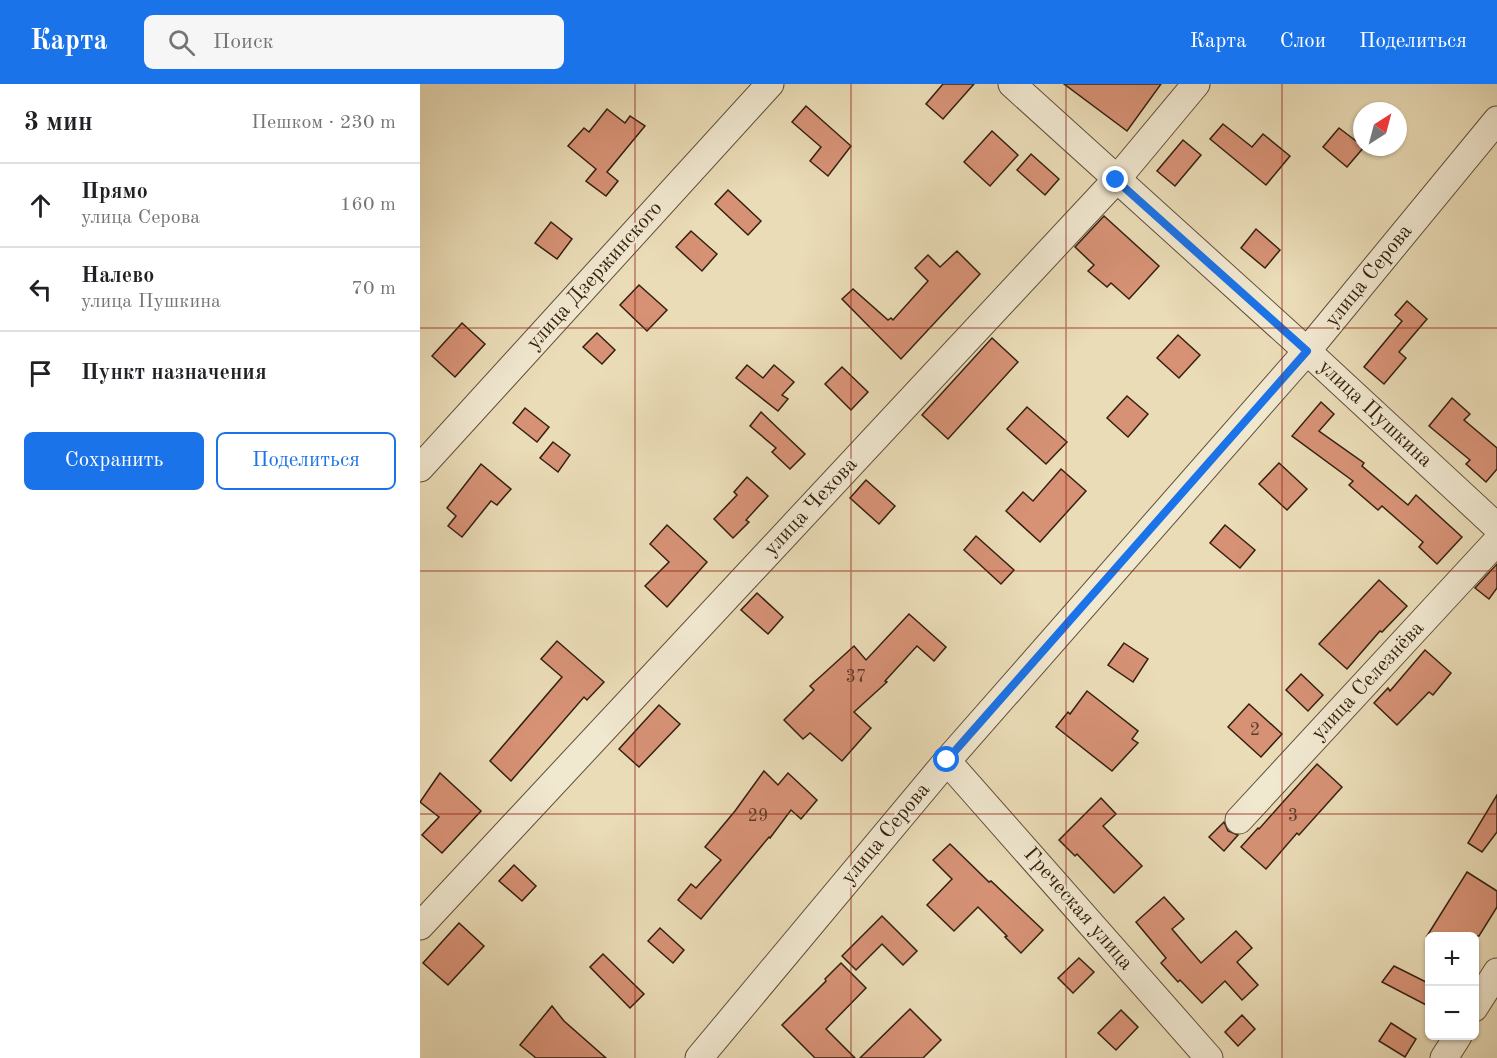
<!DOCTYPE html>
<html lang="ru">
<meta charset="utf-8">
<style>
body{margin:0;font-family:"Old Standard TT",serif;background:#f6f6f6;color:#202124}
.controls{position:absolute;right:18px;bottom:18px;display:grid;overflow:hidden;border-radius:9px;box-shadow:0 2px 4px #0004}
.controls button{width:54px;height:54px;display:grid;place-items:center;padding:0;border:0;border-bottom:2px solid #e0e0e0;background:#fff;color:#202124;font:30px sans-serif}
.compass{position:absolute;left:933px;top:18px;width:54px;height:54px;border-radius:50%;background:#fff;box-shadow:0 2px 4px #0004;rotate:36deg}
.stop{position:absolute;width:18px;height:18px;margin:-14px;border:4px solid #1a73e8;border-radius:50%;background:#fff}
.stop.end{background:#1a73e8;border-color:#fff;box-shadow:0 2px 6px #0008}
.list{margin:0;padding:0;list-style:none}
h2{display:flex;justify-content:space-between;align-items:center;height:78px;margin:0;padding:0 24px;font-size:26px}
h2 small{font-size:20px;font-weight:400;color:#757577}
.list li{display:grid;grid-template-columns:39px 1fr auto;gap:18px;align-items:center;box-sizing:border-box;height:84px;padding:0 24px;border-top:2px solid #e0e0e0}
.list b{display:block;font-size:22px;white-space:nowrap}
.list p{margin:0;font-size:20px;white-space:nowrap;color:#757577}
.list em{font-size:20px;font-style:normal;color:#757577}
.actions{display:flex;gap:12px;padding:18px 24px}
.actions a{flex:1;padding:14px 0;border:2px solid #1a73e8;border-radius:9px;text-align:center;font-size:21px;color:#1a73e8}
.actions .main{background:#1a73e8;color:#fff}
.icon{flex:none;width:33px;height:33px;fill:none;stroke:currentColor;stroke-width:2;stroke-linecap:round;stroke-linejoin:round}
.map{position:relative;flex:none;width:1077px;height:974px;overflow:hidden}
header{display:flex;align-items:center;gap:36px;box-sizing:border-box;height:84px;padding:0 30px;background:#1a73e8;color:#fff}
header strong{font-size:28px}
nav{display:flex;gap:33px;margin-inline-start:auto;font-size:21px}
.search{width:420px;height:54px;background:#f6f6f6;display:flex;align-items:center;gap:15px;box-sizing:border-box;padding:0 21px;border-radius:9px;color:#757577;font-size:22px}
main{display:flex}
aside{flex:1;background:#fff}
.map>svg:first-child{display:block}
.building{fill:#d79276;stroke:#352010;stroke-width:1.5}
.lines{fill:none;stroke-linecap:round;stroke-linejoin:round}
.minor-casing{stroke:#624f3a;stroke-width:29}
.minor{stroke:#f1e8d0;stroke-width:27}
.route{stroke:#1a73e8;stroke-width:8}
.grid{fill:none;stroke:#8f2418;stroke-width:1.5;stroke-opacity:0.55}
.labels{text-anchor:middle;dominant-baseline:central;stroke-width:4.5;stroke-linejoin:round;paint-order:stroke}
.number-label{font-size:18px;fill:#5e3c2a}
.street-label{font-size:21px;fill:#352010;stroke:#f1e8d0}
</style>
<header>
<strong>Карта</strong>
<div class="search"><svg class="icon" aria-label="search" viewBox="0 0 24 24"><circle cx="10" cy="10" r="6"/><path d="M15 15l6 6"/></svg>Поиск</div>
<nav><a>Карта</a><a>Слои</a><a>Поделиться</a></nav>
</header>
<main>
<aside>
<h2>3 мин<small>Пешком · 230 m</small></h2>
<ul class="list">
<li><svg class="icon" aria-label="ahead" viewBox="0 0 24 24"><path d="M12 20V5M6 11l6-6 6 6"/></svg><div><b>Прямо</b><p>улица Серова</p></div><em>160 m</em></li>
<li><svg class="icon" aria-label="left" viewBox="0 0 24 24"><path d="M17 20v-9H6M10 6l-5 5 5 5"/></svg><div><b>Налево</b><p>улица Пушкина</p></div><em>70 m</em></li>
<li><svg class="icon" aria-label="arrive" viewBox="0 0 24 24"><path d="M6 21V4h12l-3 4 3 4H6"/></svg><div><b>Пункт назначения</b></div></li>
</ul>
<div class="actions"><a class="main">Сохранить</a><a>Поделиться</a></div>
</aside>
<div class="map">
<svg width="1077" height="974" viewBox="0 0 1077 974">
<rect width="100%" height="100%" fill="#eadcb7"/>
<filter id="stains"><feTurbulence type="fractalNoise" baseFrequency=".00333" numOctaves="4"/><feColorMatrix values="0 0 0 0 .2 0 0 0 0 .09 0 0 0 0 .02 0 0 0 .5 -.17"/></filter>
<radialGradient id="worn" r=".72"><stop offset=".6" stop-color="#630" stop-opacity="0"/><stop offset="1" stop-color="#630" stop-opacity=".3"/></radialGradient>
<g class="building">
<polygon points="523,0 554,0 523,35 506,20"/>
<polygon points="644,0 741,0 707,47"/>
<polygon points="386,22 431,62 408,92 390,77 401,63 372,38"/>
<polygon points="187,25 205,39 210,32 225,42 187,88 198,97 186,112 166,97 176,85 148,62 164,44 169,48"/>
<polygon points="803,40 832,63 843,50 870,72 846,101 790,55"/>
<polygon points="919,44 944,63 927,83 903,63"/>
<polygon points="572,47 598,71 570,102 544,78"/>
<polygon points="763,56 781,71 755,102 737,87"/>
<polygon points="611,70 639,95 625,111 597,86"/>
<polygon points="308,106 341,137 328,151 295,120"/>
<polygon points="684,132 739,182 709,215 691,199 687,203 668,187 674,181 655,163"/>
<polygon points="131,138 152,155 137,175 115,159"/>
<polygon points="836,145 860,166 845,184 821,164"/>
<polygon points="271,147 297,170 282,187 256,163"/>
<polygon points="537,167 560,190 481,275 422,215 433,205 468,236 471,234 473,236 508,197 495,184 508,171 520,183"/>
<polygon points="219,201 247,226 227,247 200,221"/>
<polygon points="987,217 1007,235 979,268 986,274 964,300 944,283 982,237 975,231"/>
<polygon points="42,239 65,260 35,293 12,272"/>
<polygon points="177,249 195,266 182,280 163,263"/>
<polygon points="758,251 780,271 759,294 737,274"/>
<polygon points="572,254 598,278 528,355 502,331"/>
<polygon points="327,281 343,294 354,281 374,298 362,311 368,315 358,327 316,294"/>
<polygon points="422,283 448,308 431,326 405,300"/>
<polygon points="707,312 728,330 708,353 687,334"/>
<polygon points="1032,314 1050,330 1044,336 1077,364 1077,385 1066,398 1046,380 1050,376 1009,342"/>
<polygon points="901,318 914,330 899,347 944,379 942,382 988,421 996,411 1042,453 1017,480 999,463 1003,458 962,422 958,426 929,401 933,397 872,352"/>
<polygon points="607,323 647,358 626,380 587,345"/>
<polygon points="105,324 129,343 117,358 93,339"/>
<polygon points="341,328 385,370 370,385 352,368 356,364 330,342"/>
<polygon points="133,358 150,371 138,388 120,374"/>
<polygon points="859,379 887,405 867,426 839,400"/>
<polygon points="61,380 91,405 77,421 71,417 42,453 28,442 36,432 27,424"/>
<polygon points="641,385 666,407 620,458 586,427 603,408 613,417"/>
<polygon points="327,393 348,412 326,436 329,438 313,454 294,435 317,411 314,408"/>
<polygon points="446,396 475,422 459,440 430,414"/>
<polygon points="247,441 287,478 247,523 225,502 249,478 230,460"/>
<polygon points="805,441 835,466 820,484 790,459"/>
<polygon points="556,452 594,486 581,500 544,466"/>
<polygon points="1077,480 1077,504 1069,515 1055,504"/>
<polygon points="959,496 987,522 962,548 960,547 927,585 899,560"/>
<polygon points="337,509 363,533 348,550 321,526"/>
<polygon points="489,530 526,563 514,577 497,562 465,597 467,598 434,628 451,644 422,677 390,649 383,655 364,636 394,606 390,602 434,562 446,576"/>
<polygon points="137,557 184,598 167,616 164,613 91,697 70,677 142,593 121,575"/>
<polygon points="704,559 728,575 713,598 688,581"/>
<polygon points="1005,566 1031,589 1013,611 1009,608 977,641 954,619 968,604 970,607"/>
<polygon points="881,590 903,611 888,627 866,606"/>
<polygon points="667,607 718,647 712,655 718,659 692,687 636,643 648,628 650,630"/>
<polygon points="829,620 862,650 841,673 808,643"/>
<polygon points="239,621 260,640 219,683 199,665"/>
<polygon points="897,680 922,703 879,751 877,749 846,785 821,763 838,744 839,745"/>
<polygon points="344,687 358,701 368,689 397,716 381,735 371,726 350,754 349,753 281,835 258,816 271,800 276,804 301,776 285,763 315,727"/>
<polygon points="20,689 61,727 22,769 2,751 19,733 0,718"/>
<polygon points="1077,711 1077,748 1062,768 1048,759"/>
<polygon points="681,714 696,730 683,742 722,782 694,809 657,770 655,772 639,756"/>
<polygon points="804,738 808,747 818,751 804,767 789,753"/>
<polygon points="530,760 569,798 571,797 623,846 601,869 585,853 587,852 558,823 534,847 507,821 532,795 513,776"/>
<polygon points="94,781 116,802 102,817 79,797"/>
<polygon points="1047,788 1077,807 1077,823 1059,852 1007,852"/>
<polygon points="744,813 764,835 752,845 781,879 816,847 832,864 817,878 838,901 822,916 805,897 782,919 760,896 758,898 741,879 746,874 716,838"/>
<polygon points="462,832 497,867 483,881 462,860 436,886 422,872"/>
<polygon points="39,839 64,862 28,901 3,879"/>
<polygon points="240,844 264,866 253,879 228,857"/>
<polygon points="183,870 224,910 210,924 170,883"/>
<polygon points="659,874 674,888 653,909 638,894"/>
<polygon points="421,879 446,904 406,945 435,974 395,974 362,941 406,897 405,895"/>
<polygon points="974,882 1010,900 1010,923 962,898"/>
<polygon points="132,922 144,937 186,974 116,974 100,961"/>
<polygon points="490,925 521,956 503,974 440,974"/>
<polygon points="701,926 718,943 696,966 678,949"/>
<polygon points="822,931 835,945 818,962 805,948"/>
<polygon points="971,939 996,955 985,973 959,957"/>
</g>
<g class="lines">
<defs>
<g id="minor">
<polyline points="592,0 887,267 1077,443"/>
<polyline points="0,384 350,0"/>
<polyline points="527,677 789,974"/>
<polyline points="819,736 1077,457"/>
<polyline points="0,842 696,96 776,0"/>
<polyline points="1054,924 1077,888"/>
<polyline points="279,974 527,677 887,267 1077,36"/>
<polyline points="1024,974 1038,952"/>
</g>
</defs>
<use href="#minor" class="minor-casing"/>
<use href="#minor" class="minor"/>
</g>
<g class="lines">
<polyline class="route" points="527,676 887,267 696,96"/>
</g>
<path class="grid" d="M215,0V974M431,0V974M646,0V974M862,0V974M0,244H1077M0,487H1077M0,730H1077"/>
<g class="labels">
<g class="number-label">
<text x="436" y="593">37</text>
<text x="835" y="646">2</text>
<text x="338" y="732">29</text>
<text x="873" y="732">3</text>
</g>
<g class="street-label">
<text transform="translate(175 192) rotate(-48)">улица Дзержинского</text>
<text transform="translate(949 192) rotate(-51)">улица Серова</text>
<text transform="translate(955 330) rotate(43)">улица Пушкина</text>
<text transform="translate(391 423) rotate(-47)">улица Чехова</text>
<text transform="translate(948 597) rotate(-47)">улица Селезнёва</text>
<text transform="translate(466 750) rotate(-50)">улица Серова</text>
<text transform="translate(658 825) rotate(49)">Греческая улица</text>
</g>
</g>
<rect width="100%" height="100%" filter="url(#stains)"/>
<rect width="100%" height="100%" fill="url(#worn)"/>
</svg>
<div class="controls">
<button>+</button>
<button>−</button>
</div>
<svg class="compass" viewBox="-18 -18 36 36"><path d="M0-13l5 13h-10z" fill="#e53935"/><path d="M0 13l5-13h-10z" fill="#757577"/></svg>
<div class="stop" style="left:527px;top:676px"></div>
<div class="stop end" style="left:696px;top:96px"></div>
</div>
</main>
